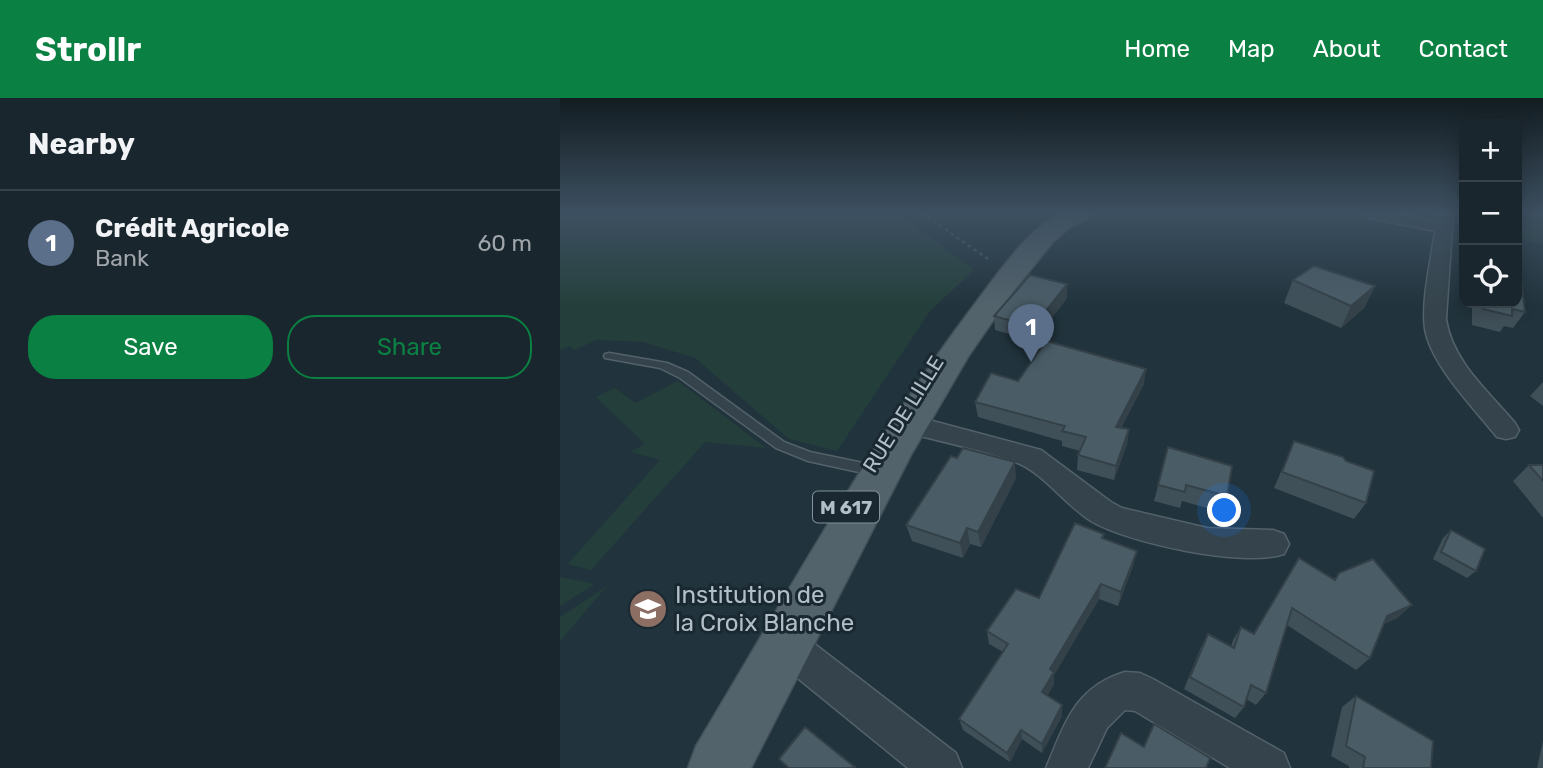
<!DOCTYPE html>
<meta charset="utf-8">
<style>
body{margin:0;font-family:Rubik,sans-serif;background:#222e35;color:#f1f3f6}
.controls{position:absolute;right:21px;top:21px;display:grid;overflow:hidden;border-radius:14px;box-shadow:0 4px 18px #0003}
.controls button{width:63px;height:63px;display:grid;place-items:center;padding:0;border:0;border-bottom:2px solid #374349;background:#19262d;color:#f1f3f6;font:35px sans-serif}
.you{position:absolute;left:665px;top:413px;width:24px;height:24px;margin:-18px;border:5px solid #fff;border-radius:50%;background:#1a73e8;box-shadow:0 0 0 10px #1a73e833}
.badge{display:grid;place-items:center;width:46px;height:46px;border-radius:50%;background:#0b8043;color:#fff;font-size:23px;font-weight:700}
.pin{position:absolute;translate:-50% -58px;filter:drop-shadow(0 2px 4px #0008)}
.pin::after{content:'';position:absolute;top:37px;width:24px;height:21px;background:inherit;clip-path:polygon(0 0,100% 0,50% 100%)}
.list{margin:0;padding:0;list-style:none}
h2{display:flex;justify-content:space-between;align-items:center;height:91px;margin:0;padding:0 28px;font-size:30px}
h2 small{font-size:23px;font-weight:400;color:#9fa5aa}
.list li{display:grid;grid-template-columns:46px 1fr auto;gap:21px;align-items:center;box-sizing:border-box;height:105px;padding:0 28px;border-top:2px solid #374349}
.list b{display:block;font-size:26px;white-space:nowrap}
.list p{margin:0;font-size:23px;white-space:nowrap;color:#9fa5aa}
.list em{font-size:23px;font-style:normal;color:#9fa5aa}
.actions{display:flex;gap:14px;padding:21px 28px}
.actions a{flex:1;padding:16px 0;border:2px solid #0b8043;border-radius:28px;text-align:center;font-size:24px;color:#0b8043}
.actions .main{background:#0b8043;color:#fff}
.icon{flex:none;width:38px;height:38px;fill:none;stroke:currentColor;stroke-width:2;stroke-linecap:round;stroke-linejoin:round}
.map{position:relative;flex:none;width:983px;height:670px;overflow:hidden}
header{display:flex;align-items:center;gap:42px;box-sizing:border-box;height:98px;padding:0 35px;background:#0b8043;color:#fff}
header strong{font-size:33px}
nav{display:flex;gap:38px;margin-inline-start:auto;font-size:24px}
main{display:flex}
aside{flex:1;background:#19262d}
.map>svg:first-child{display:block}
.green{fill:#243f3b}
.lines{fill:none;stroke-linecap:round;stroke-linejoin:round}
.lane-casing{stroke:#53626a;stroke-width:3}
.street-casing{stroke:#53626a;stroke-width:3}
.primary-casing{stroke:#415058;stroke-width:3}
.path{stroke:#435b59;stroke-width:2.5;stroke-dasharray:3.5 3.5;stroke-linecap:butt}
.lane{fill:#35444c;fill-rule:evenodd}
.street{fill:#35444c;fill-rule:evenodd}
.primary{fill:#53636c;fill-rule:evenodd}
.wall{fill:#405059}
.shaded-wall{fill:#344148}
.building{fill:#4a5d67;stroke:#344148;stroke-width:2}
.labels{text-anchor:middle;dominant-baseline:central;stroke-width:6;stroke-linejoin:round;paint-order:stroke}
.shield{fill:#1a2931;stroke:#83929b;stroke-width:2}
.shield-label{font-size:19px;font-weight:bold;fill:#b0bfc8}
.street-label{font-size:21px;fill:#b0bfc8;stroke:#1a2931}
.near-poi-label{font-size:24px;fill:#b0bfc8;stroke:#1a2931;text-anchor:start}
</style>
<header>
<strong>Strollr</strong>
<nav><a>Home</a><a>Map</a><a>About</a><a>Contact</a></nav>
</header>
<main>
<aside>
<h2>Nearby<small></small></h2>
<ul class="list">
<li><span class="badge" style="background:#5c6f8a">1</span><div><b>Crédit Agricole</b><p>Bank</p></div><em>60 m</em></li>
</ul>
<div class="actions"><a class="main">Save</a><a>Share</a></div>
</aside>
<div class="map">
<svg width="983" height="670" viewBox="0 0 983 670">
<rect width="100%" height="100%" fill="#21333c"/>
<g class="green">
<polygon points="0,115 338,115 414,172 370,213 277,353 229,341 135,260 83,244 36,242 15,252 9,248 0,252"/>
<polygon points="957,115 983,115 983,147 957,141"/>
<polygon points="118,283 206,350 145,344 31,472 8,466 100,362 71,354 85,346 36,299 55,290 75,305"/>
<polygon points="0,479 35,486 0,508"/>
<polygon points="46,489 0,543 0,519"/>
</g>
<g class="lines">
<defs>
<polygon id="lane" points="49,255 107,265 128,274 224,344 250,354 308,366 313,367 315,371 313,375 308,376 248,363 216,350 120,280 100,270 45,260 44,258 45,256"/>
<g id="street">
<path d="M801,115H834L876,124L877,115H893L886,221C892,263 929,294 955,325L959,332L955,339L946,341L937,339C914,310 871,267 865,231C861,203 871,162 875,133L809,120Z"/>
<path d="M350,317L481,352L551,404L562,410L647,430L713,432L724,436L729,446L724,456C684,470 568,445 531,423C508,409 483,376 460,366C423,351 380,344 341,333L337,326L341,319Z"/>
<polygon points="226,529 239,534 396,655 402,670 348,670 213,560 208,547 213,534"/>
<path d="M565,574L580,575L593,581L724,655L730,670H670L575,613L565,612L547,630L528,670H486C505,625 515,589 565,574Z"/>
</g>
<path id="primary" d="M501,115H533L529,120L510,129L492,145L452,195L408,259L351,357L191,670H128L136,648C226,498 311,343 417,203C437,176 470,129 501,115Z"/>
</defs>
<use href="#lane" class="lane-casing"/>
<use href="#street" class="street-casing"/>
<use href="#primary" class="primary-casing"/>
<polyline class="path" points="362,115 431,163"/>
<use href="#lane" class="lane"/>
<use href="#street" class="street"/>
<use href="#primary" class="primary"/>
</g>
<g class="wall">
<polygon points="733,182 815,188 804,210 781,230 724,205"/>
<polygon points="507,200 474,243 435,232 434,218"/>
<polygon points="912,205 957,205 965,214 953,230 944,228 940,234 912,227"/>
<polygon points="458,283 584,286 561,330 569,331 567,346 554,382 517,372 518,357 520,353 502,348 502,343 418,319 415,304"/>
<polygon points="983,284 983,308 970,298"/>
<polygon points="734,343 806,405 794,421 714,390"/>
<polygon points="608,349 667,398 661,414 622,403 620,410 594,403"/>
<polygon points="969,367 983,367 983,420 953,383"/>
<polygon points="456,380 421,449 410,446 403,460 352,443 346,427"/>
<polygon points="891,432 916,473 907,480 873,461 883,440"/>
<polygon points="544,436 543,440 577,453 573,468 558,508 539,501 494,577 494,586 487,598 502,618 482,655 462,641 450,664 403,632 399,621 443,554 429,546 427,533 479,500"/>
<polygon points="739,460 774,481 779,475 852,507 837,520 824,526 810,560 796,572 727,527 706,595 696,607 686,601 684,609 675,620 624,591 641,549 648,536 671,549 673,542 681,529 693,536"/>
<polygon points="796,598 871,670 789,670 789,668 771,658 782,609"/>
<polygon points="983,643 983,670 977,670"/>
</g>
<g class="shaded-wall">
<polygon points="507,186 507,200 474,243 473,229"/>
<polygon points="815,188 804,210 781,230 791,208"/>
<polygon points="586,271 584,286 554,344 556,329"/>
<polygon points="569,331 567,346 554,382 556,368"/>
<polygon points="455,364 456,380 421,449 418,434"/>
<polygon points="407,430 410,446 403,460 400,445"/>
<polygon points="577,453 573,468 558,508 561,494"/>
<polygon points="541,486 539,501 494,577 494,586 483,606 482,594 490,571"/>
<polygon points="852,507 837,520 813,531 827,518"/>
<polygon points="502,607 502,618 482,655 482,646"/>
<polygon points="461,632 462,641 450,664 447,655"/>
</g>
<g class="building">
<polygon points="957,149 965,214 952,211 952,218 923,211 923,205 957,205"/>
<polygon points="754,168 815,188 791,208 733,182"/>
<polygon points="470,177 507,186 473,229 434,218"/>
<polygon points="486,243 586,271 556,329 569,331 556,368 518,357 526,339 502,333 505,328 415,304 431,275 458,283"/>
<polygon points="734,343 783,359 786,363 814,373 806,405 722,374"/>
<polygon points="608,349 672,368 667,398 626,387 625,394 598,387"/>
<polygon points="403,350 455,364 418,434 407,430 400,445 346,427 391,358 397,360"/>
<polygon points="969,367 983,367 983,383"/>
<polygon points="515,425 544,436 542,440 577,453 561,494 541,486 490,571 494,574 482,594 502,607 482,646 461,632 447,655 399,621 448,546 427,533 456,491 479,500"/>
<polygon points="891,432 925,451 916,473 881,454"/>
<polygon points="739,460 775,482 779,475 813,461 852,507 827,518 810,560 732,510 706,595 691,587 684,609 630,579 648,536 674,550 681,529 694,536"/>
<polygon points="796,598 873,643 871,670 803,670 805,659 786,648"/>
<polygon points="594,626 650,660 646,670 545,670 561,635 584,649"/>
<polygon points="245,629 296,670 229,670 219,661"/>
</g>
<linearGradient id="sky" x2="0" y2="1"><stop stop-color="#121c21"/><stop offset="0.55" stop-color="#3d5061"/><stop offset="1" stop-color="#3d5061" stop-opacity="0"/></linearGradient>
<rect width="983" height="209" fill="url(#sky)"/>
<defs>
<symbol id="school-disc" viewBox="-11 -11 22 22"><circle r="9.5" fill="#8d6e63" stroke="#1a2931"/><path d="M0-5L7-2L0 1L-7-2ZM-4 1L0 2.5L4 1V4Q0 6-4 4Z" fill="#fff"/></symbol>
</defs>
<g fill-rule="evenodd">
<use href="#school-disc" x="66" y="489" width="44" height="44"/>
</g>
<g class="labels">
<rect class="shield" x="253" y="393.5" width="66" height="31" rx="5"/>
<g class="shield-label">
<text x="286" y="409">M 617</text>
</g>
<g class="street-label">
<text transform="translate(343 316) rotate(-58)">RUE DE LILLE</text>
</g>
<g class="near-poi-label">
<text x="115" y="497">Institution de<tspan x="115" dy="28">la Croix Blanche</tspan></text>
</g>
</g>
</svg>
<div class="controls">
<button>+</button>
<button>−</button>
<button><svg class="icon" aria-label="locate" viewBox="0 0 24 24"><circle cx="12" cy="12" r="6"/><path d="M12 2v4M12 18v4M2 12h4M18 12h4"/></svg></button>
</div>
<div class="you"></div>
<div class="pin badge" style="left:471px;top:264px;background:#5c6f8a">1</div>
</div>
</main>
